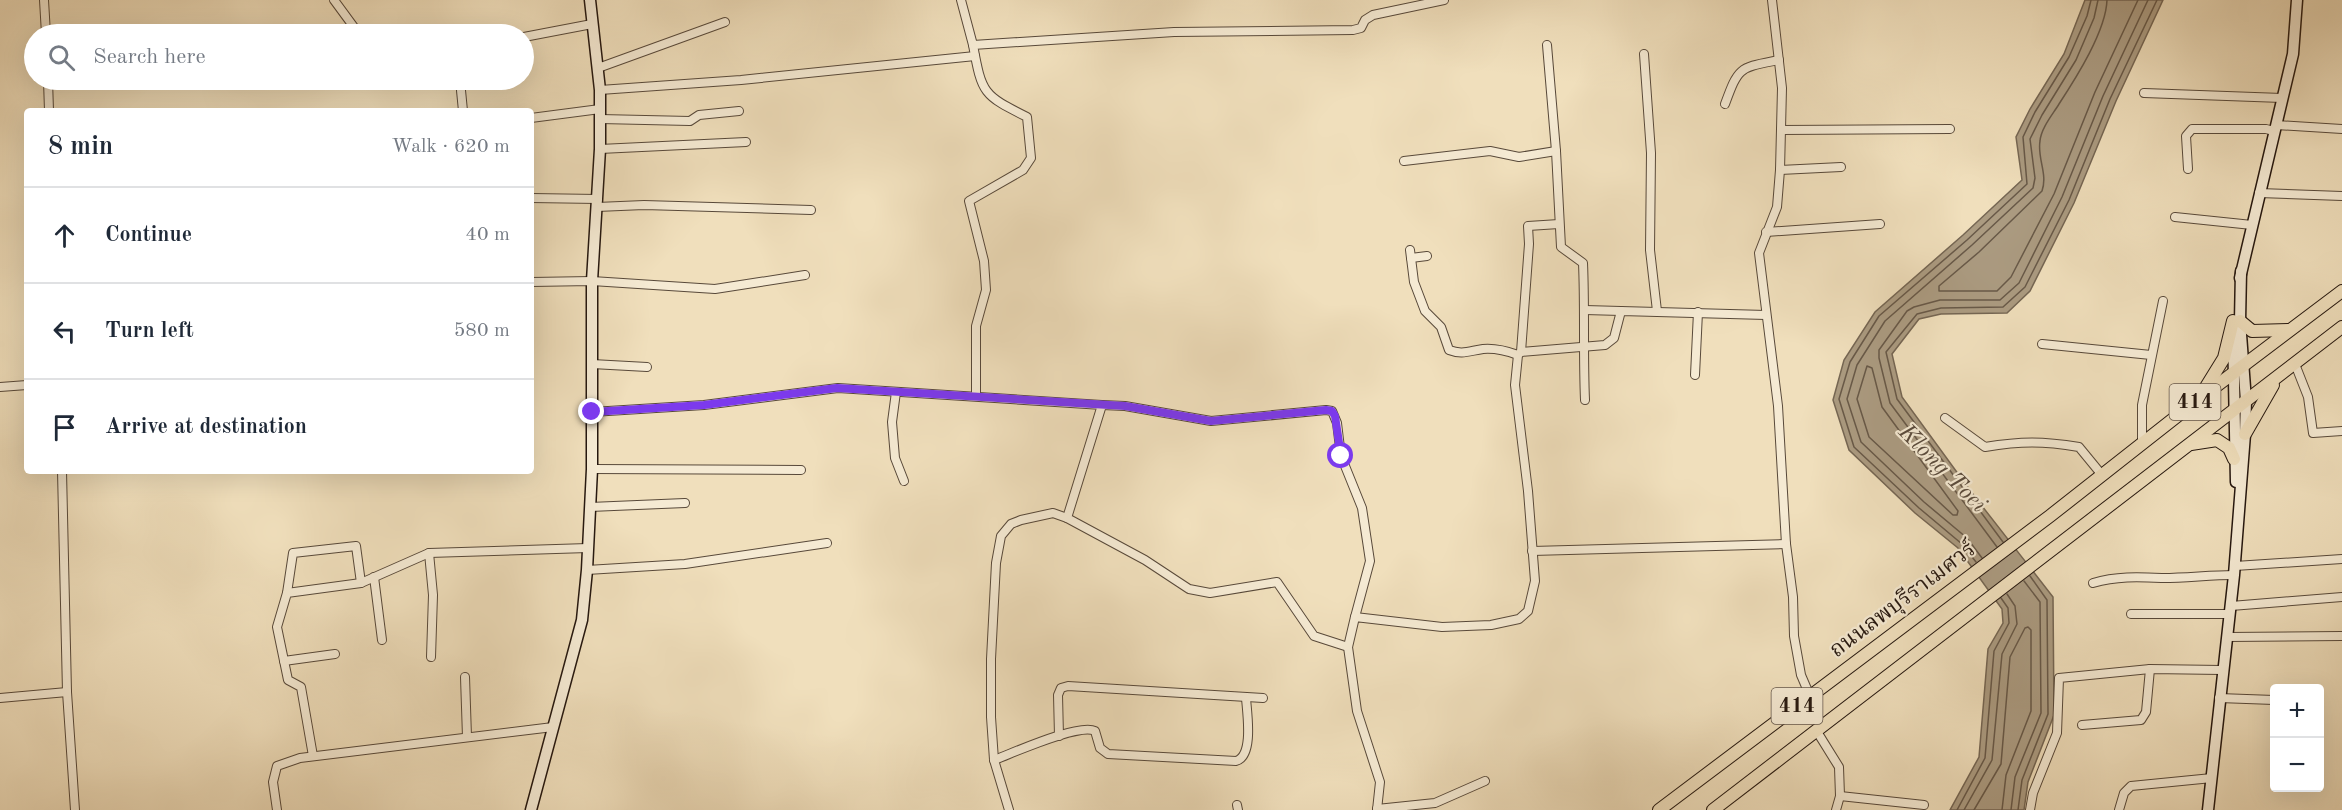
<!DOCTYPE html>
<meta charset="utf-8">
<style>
body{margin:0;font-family:"Old Standard TT","Noto Serif Thai",serif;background:#f6f6f7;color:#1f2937}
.controls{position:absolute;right:18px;bottom:18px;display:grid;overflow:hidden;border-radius:6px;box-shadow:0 6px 24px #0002}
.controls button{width:54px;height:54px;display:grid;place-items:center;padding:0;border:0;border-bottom:2px solid #e0e1e3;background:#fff;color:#1f2937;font:30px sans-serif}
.stop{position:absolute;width:18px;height:18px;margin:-14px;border:4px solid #7c3aed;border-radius:50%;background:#fff}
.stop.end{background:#7c3aed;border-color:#fff;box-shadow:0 2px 6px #0008}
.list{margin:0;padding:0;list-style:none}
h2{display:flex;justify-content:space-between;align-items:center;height:78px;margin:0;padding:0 24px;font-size:26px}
h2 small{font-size:20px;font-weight:400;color:#747a83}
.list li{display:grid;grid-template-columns:39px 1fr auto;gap:18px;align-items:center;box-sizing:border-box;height:96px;padding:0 24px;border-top:2px solid #e0e1e3}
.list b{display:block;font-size:22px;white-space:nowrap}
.list em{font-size:20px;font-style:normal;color:#747a83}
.icon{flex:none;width:33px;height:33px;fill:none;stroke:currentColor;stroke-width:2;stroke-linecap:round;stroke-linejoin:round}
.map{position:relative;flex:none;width:2342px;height:810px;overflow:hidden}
.search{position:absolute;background:#fff;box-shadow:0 6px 24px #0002;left:24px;top:24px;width:510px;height:66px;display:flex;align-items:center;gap:15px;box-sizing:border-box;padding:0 21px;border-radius:33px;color:#747a83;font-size:22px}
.panel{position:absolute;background:#fff;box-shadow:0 6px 24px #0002;left:24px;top:108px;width:510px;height:366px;border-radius:6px}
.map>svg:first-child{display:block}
.water{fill:#ab9b81;stroke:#756653;stroke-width:1.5}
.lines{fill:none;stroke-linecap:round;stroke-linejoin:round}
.shore{stroke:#685948;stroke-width:1.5}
.street-casing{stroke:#58493a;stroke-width:10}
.secondary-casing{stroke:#25170f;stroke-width:13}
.primary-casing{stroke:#25170f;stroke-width:14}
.street{stroke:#f5ead3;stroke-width:8}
.secondary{stroke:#f5ead3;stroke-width:10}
.primary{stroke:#f0dfbc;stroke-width:12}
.route{stroke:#7c3aed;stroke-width:8}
.labels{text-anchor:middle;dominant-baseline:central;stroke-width:4.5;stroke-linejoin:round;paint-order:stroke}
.shield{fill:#f5ead3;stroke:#63564a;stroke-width:1.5}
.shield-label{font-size:21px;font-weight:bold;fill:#25170f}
.street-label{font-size:22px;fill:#25170f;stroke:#f5ead3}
.water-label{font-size:24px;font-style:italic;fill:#5b4c3d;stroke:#f5ead3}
</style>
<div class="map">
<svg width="2342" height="810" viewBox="0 0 2342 810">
<rect width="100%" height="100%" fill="#f0dfbc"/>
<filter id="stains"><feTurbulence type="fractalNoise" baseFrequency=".00333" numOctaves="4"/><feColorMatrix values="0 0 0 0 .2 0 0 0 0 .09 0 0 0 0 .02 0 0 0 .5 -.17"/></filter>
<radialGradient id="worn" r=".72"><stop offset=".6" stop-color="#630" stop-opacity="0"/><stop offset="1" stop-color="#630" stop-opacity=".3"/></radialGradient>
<polygon class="water" points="2085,0 2163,0 2116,101 2074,203 2030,291 2007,313 1941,314 1919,319 1892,354 1902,397 1975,497 2053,597 2054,715 2028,782 2024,810 1950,810 1979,757 1988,649 2003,623 2002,609 1958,548 1915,513 1849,450 1833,400 1844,360 1875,312 1963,235 2022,180 2016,137 2030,109 2064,54"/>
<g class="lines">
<g class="shore">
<path d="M2107,0C2106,31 2076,78 2059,104C2053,114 2041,128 2040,141C2037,158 2048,174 2042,191L1979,252L1939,286V291H1997L2011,277L2054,194L2095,92L2138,0"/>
<polygon points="1867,366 1872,368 1882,407 1958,511 1957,515 1953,515 1869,437 1857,399"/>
<polyline points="2003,542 1897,399 1886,352 1917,314 1941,308 2003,307 2025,287 2069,200 2110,99 2157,0"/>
<polyline points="1997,547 1890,403 1879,358 1879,350 1907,311 1914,307 1940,300 2000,300 2019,283 2062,197 2103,96 2148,0"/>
<polyline points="1982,558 1967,538 1924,502 1861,442 1847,399 1857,365 1885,321 1972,245 2033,188 2035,178 2030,139 2042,115 2076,60 2094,18 2098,0"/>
<polyline points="1976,562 1962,544 1919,508 1854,447 1839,399 1850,362 1879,316 1967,240 2027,184 2023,137 2035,112 2069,57 2087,16 2091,0"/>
<polyline points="1957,810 1985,758 1994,651 2009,623 2008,608 2001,598"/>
<polyline points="1964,810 1992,760 2002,654 2017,624 2015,606 2007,594"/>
<polyline points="1974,810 2001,764 2010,657 2025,628 2028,627 2031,630 2031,711 2006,775 2002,810"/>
<polyline points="2011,810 2015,777 2041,713 2040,602 2024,581"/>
<polyline points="2018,810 2022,780 2048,714 2047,600 2030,576"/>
</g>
<defs>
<g id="street">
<polyline points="44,0 46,34"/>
<polyline points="334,0 359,34"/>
<polyline points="961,0 973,45"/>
<polyline points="1772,0 1782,88 1780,170 1777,207 1759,253 1778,406 1786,544 1793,597 1794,636 1801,675 1810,696"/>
<polyline points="524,37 592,24"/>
<path d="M1547,45L1556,151L1561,247L1583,263C1585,309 1583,354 1585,400"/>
<polyline points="1644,54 1651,153 1650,250 1657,311"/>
<polyline points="598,68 725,22"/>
<polyline points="48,80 49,111"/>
<polyline points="460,80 463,111"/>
<polyline points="600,90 741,80 975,56"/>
<polyline points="2144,93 2282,98"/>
<path d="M1725,104C1739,66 1739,68 1779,60"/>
<polyline points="531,118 600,109"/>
<polyline points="600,119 690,121 699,115 739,111"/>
<polyline points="2276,125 2342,129"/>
<polyline points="1781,130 1950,129"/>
<polyline points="600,149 746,142"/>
<polyline points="1404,161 1490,151 1519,157 1556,151"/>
<polyline points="2188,169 2186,136 2192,129 2266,129 2274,131"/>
<polyline points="1780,170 1841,167"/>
<polyline points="2259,193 2342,196"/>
<polyline points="531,198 598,199"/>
<polyline points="597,207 644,205 811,210"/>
<polyline points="2175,217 2252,225"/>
<polyline points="1766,232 1880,224"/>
<path d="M1410,250L1414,282L1425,311L1441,327L1449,350C1462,355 1469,351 1483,349C1494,348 1507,351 1518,355"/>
<polyline points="1411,258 1427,256"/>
<polyline points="531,282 592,281 715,289 805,275"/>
<polyline points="1585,310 1621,311"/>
<polyline points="2042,344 2151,355"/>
<polyline points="1521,352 1529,244 1528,226 1559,224"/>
<polyline points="592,364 647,367"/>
<polyline points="2295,364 2308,397 2313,433 2342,431"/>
<polyline points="1695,375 1698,312"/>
<polyline points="0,387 27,385"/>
<polyline points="896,392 892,422 895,458 904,481"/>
<path d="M976,395V326L986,290L984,261L969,201L1023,170L1031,158L1027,117C983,95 982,94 973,45L1174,32L1353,30L1361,28L1365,20L1373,15L1444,0"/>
<polyline points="1102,405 1125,406 1211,421 1326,410 1332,411 1337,423 1341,456 1362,508 1370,561 1355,617"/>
<polyline points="592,412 704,405 838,388 1102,405 1067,518 1145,560 1189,589 1210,593 1277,582 1314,636 1348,647"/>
<path d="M1945,418L1985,447C2021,441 2043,441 2079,447L2102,475"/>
<polyline points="2142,444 2142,405 2163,301"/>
<polyline points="592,469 801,470"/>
<polyline points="62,471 67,692 75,810"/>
<polyline points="590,507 685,503"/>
<polyline points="1532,551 1786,544"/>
<polyline points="429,553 433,595 431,657"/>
<polyline points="2235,566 2342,559"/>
<polyline points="587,570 685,564 827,543"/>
<polyline points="374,577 382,640"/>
<path d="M2093,583C2117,576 2138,577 2163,578C2187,578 2210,575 2234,575"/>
<polyline points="287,593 293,553 356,546 361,583"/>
<polyline points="2231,606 2342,597"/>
<polyline points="2131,614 2229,614"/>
<polyline points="2227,637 2342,636"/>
<polyline points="284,661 335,654"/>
<polyline points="465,677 467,737"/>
<polyline points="0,698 67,692"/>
<polyline points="2219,698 2274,700"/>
<polyline points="2082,725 2141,720 2146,712 2150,669"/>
<polyline points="1816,730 1839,767 1840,796 1836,810"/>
<polyline points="1059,736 1058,695 1061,688 1068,686 1263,698"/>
<polyline points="313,756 301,687 288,680 277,627 287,593 361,583 429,553 588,548"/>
<path d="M994,760C1013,753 1079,723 1095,731L1100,748L1108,754L1236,761C1254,756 1247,713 1246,698"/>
<polyline points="1840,796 1924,805"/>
<polyline points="1237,805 1238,810"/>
<polyline points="1377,809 1435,803 1485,781"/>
<polyline points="277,810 273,782 277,766 300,758 553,727"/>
<polyline points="1009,810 994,760 991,717 991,659 996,563 1001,536 1011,524 1021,520 1053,513 1067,518"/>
<polyline points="1377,810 1380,782 1357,711 1348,647 1355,617 1442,627 1491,625 1519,619 1528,611 1535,581 1528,491 1515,385 1518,355 1521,352 1605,345 1614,338 1621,311 1766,315"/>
<polyline points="2030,810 2033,793 2057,733 2059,678 2150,669 2222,670"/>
<polyline points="2119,810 2124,793 2131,786 2212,778"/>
</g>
<g id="secondary">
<polyline points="2240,278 2293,54 2297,0"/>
<polyline points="2233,329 2236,482"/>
<polyline points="531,810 582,620 587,570 592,469 592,281 600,149 600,90 590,0"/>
<polyline points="2208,810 2234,575 2245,434 2246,401 2240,321 2241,271"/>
</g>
<g id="primary">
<polyline points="2240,321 2252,331 2289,330"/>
<polyline points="2203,392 2224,358 2233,321"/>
<polyline points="2245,434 2273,385"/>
<polyline points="2191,444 2217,440 2229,448 2234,459"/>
<polyline points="1659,810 2050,516 2195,402 2342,291"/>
<polyline points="1713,810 2342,327"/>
</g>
</defs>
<use href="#street" class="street-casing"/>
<use href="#secondary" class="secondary-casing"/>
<use href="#primary" class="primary-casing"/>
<use href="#street" class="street"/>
<use href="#secondary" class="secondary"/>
<use href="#primary" class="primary"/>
</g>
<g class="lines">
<polyline class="route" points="592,412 704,405 837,388 1125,406 1211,421 1326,410 1332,411 1335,416 1341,456"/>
</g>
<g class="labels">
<g class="shield">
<rect x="2169.5" y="384" width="51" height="36" rx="4.5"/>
<rect x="1771.5" y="688" width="51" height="36" rx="4.5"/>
</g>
<g class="shield-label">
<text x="2195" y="402">414</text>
<text x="1797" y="706">414</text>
</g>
<g class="street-label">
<text transform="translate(1903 600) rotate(-37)">ถนนลพบุรีราเมศวร์</text>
</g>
<g class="water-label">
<text transform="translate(1942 469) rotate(45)">Klong Toei</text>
</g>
</g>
<rect width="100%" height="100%" filter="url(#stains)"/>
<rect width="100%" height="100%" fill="url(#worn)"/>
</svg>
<div class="controls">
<button>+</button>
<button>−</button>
</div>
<div class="stop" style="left:1341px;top:456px"></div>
<div class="stop end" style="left:592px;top:412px"></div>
<div class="search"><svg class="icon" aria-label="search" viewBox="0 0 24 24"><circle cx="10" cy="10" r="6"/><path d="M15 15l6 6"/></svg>Search here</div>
<section class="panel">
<h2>8 min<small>Walk · 620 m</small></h2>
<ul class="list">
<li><svg class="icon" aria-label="ahead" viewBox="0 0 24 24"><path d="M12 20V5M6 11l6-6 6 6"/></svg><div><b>Continue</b></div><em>40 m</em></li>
<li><svg class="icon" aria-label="left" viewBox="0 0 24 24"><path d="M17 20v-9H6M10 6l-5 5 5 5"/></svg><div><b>Turn left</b></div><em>580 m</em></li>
<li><svg class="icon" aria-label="arrive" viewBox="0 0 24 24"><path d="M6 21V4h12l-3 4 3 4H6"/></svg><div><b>Arrive at destination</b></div></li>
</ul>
</section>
</div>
